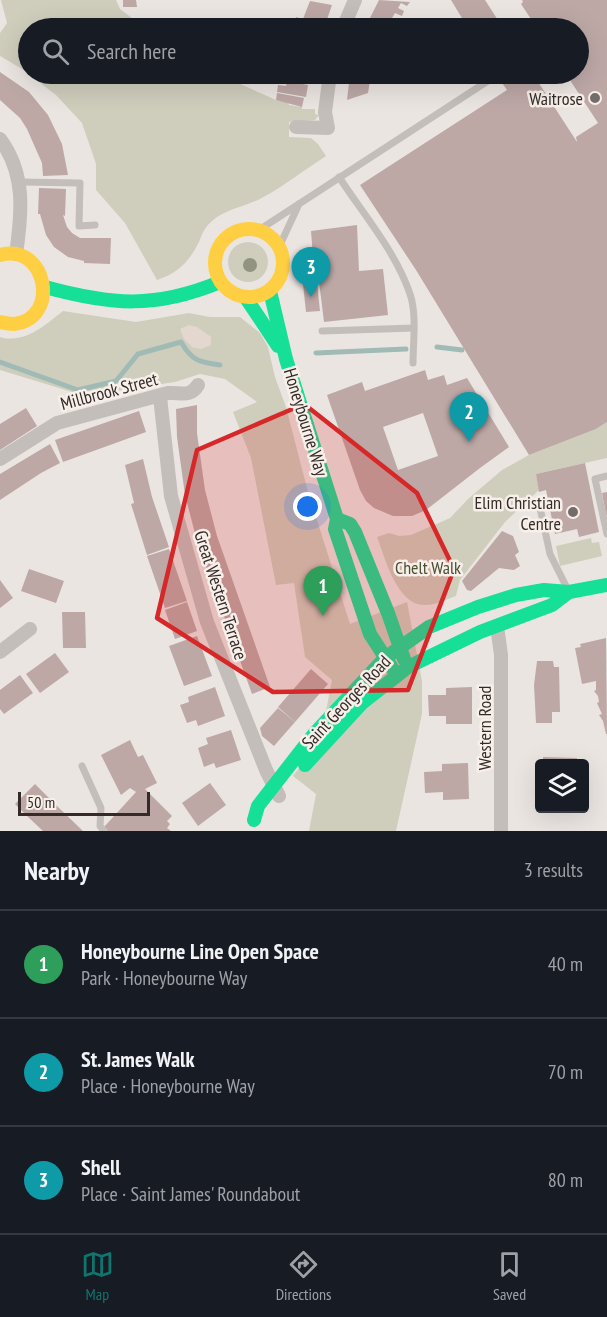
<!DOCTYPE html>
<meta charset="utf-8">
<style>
body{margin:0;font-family:"PT Sans Narrow",sans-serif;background:#242831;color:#f1f3f6}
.controls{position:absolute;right:18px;bottom:18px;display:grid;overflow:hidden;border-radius:6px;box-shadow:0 6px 24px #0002}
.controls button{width:54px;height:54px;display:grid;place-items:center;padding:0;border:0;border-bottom:2px solid #363941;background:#171b24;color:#f1f3f6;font:30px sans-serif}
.scale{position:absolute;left:18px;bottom:15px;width:132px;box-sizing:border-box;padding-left:6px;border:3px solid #342b29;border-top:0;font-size:16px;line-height:21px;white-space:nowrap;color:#342b29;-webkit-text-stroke:4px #f7efe9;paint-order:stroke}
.you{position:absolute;left:308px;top:507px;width:21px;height:21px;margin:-15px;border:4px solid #fff;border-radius:50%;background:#1a73e8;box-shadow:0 0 0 9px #1a73e833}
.badge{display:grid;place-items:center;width:39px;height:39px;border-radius:50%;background:#0f766e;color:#fff;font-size:20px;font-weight:700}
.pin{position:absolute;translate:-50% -50px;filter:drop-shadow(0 2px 3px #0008)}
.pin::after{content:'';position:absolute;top:32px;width:21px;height:18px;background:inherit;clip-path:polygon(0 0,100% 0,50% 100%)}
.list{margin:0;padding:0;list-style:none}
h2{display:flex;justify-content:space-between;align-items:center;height:78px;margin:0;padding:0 24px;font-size:26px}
h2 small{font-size:20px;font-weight:400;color:#9ea1a6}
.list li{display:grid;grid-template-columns:39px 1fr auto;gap:18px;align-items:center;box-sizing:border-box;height:108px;padding:0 24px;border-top:2px solid #363941}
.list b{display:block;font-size:22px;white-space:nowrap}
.list p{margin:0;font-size:20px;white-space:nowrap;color:#9ea1a6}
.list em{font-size:20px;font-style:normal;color:#9ea1a6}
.icon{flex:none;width:33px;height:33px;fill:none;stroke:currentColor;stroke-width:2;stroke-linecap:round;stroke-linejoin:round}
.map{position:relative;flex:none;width:607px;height:831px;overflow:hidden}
.search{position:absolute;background:#171b24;box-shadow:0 6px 24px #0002;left:18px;right:18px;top:18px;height:66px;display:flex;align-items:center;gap:15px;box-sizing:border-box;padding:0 21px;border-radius:33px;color:#9ea1a6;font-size:22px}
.sheet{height:402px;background:#171b24}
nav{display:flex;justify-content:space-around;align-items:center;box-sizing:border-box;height:84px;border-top:2px solid #363941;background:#171b24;font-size:16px;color:#9ea1a6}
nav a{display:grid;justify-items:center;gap:3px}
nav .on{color:#0f766e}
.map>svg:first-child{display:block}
.green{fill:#cfcebd}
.plaza{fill:#e4d7d0}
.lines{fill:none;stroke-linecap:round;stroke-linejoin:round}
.stream{stroke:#a0bbb6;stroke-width:5}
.building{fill:#bda8a6;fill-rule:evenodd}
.lane{stroke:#c4bebb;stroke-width:7}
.street{stroke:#c4bebb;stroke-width:14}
.fast{stroke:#16e098;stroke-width:14}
.slow{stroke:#ffcf43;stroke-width:14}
.tree{fill:#929380}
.marked{fill:#d62828;fill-opacity:0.2;stroke:#d62828;stroke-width:4.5;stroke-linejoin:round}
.poi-dot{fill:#746c6a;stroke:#f7efe9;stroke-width:2}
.labels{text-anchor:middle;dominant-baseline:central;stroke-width:5;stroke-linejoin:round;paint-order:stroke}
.poi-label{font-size:18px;fill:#342b29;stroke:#f7efe9;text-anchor:end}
.street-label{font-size:18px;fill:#342b29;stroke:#f7efe9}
.park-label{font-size:18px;fill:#4a5030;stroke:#f7efe9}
</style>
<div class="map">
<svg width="607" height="831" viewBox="0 0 607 831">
<rect width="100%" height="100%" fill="#ebe5e2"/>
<g class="green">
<path d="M1,0H116L120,9L145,28H28V74H218L276,100L288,102L289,105L302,107V109H315V114L319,115L315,120L289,122V137L311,138L318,144L326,156C304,170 283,187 260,199C244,207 225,209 211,222C205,227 202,234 199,242C189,262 178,273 157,280L125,223L96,190V164L82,123L56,95L22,69L0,56V33L7,23Z"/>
<circle cx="248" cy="262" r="20"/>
<path d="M63,311L136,322L189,313L210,317H240L260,333L268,347L275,377L286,407L308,492L350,624L407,602L422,681V714L396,831H309L316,794L293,776L320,742L332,680L305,657L294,583L276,585L251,458L233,412L257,402L225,379L200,374L175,382L101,393L72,392L0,370V337C25,344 45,325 63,311Z"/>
<path d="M607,422V458L536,474L539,490L505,522L460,580L456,596C447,599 434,606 424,605C397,605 385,558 377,537L389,533L399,536L411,535L450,518L468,499L502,470L529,455L596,429Z"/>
<polygon points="591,538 592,543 599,542 602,556 560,566 556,546"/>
</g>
<polygon class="plaza" points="189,325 197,327 211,337 211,345 201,349 192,347 184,339 180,329"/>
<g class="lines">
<g class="stream">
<polyline points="437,347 462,350"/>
<polyline points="316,353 406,349"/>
<path d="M0,362L78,390L116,381L138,354L181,342C192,361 199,362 220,365"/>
</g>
</g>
<g class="building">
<polygon points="123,0 136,0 137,7 123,7"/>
<polygon points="379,0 410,2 407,6 401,3 398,8 404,11 402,16 395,13 392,18 399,21 396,27 390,24 388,28 365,28"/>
<polygon points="451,0 485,0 503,28 468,28"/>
<polygon points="522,0 607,0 607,422 596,429 529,455 416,270 360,185 507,90 496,74 533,74 577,142 576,137 598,123 566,74 579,74 579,28 537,28 521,4 523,2"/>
<polygon points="310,1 332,5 324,28 293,28 296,17 303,19"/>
<polygon points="0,72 29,92 48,115 62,144 68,175 43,176 42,163 27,129 20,118 0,100"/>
<polygon points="287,74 310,74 308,82 286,78"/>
<polygon points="350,74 371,74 368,93 347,100"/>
<polygon points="287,81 308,85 306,97 277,92 278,85 286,86"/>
<polygon points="277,93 304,98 302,107 276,100"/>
<polygon points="39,188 66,189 65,216 63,215 67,227 72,233 80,238 111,238 110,264 84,263 84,261 68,257 54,247 46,235 40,214 38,214"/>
<polygon points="357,225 359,271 383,269 388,315 324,322 316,257 313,257 311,231"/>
<polygon points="317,282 320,311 306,312 303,284"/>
<path d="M425,370L428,380L444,375L447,385L467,378L509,447L480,468L426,510L412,516H393L374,508L366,501L360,490L327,395L362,382L365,391ZM423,413L438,456L398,470L383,427Z"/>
<polygon points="197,405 197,433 205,490 217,536 270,687 252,694 197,541 185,495 177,437 176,409"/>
<polygon points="26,408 37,426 0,450 0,424"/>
<polygon points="139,411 146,432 63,462 55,440"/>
<polygon points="50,444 60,463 41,473 0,500 0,474"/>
<polygon points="143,459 152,497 169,547 147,555 131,504 134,503 125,465"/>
<polygon points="585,463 599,532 579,537 577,529 555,534 546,490 539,492 536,474"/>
<polygon points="607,492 607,515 606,515 602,493"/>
<polygon points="502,531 513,536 519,552 515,555 520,566 514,570 499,568 471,591 467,590 462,581"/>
<polygon points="169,549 187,601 165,608 147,556"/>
<polygon points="29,569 64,581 56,603 21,591"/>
<polygon points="0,580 13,598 0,608"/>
<polygon points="187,602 197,631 175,639 165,610"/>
<polygon points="62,612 85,612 86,648 63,648"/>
<polygon points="197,636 212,676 184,686 169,646"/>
<polygon points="606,638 607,734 606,734 603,721 599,715 602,714 597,703 599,702 598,696 594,691 596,690 596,681 582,684 575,648 581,647 580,644"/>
<polygon points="55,653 69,672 40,693 26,674"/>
<polygon points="537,661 553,661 554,667 559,667 560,712 552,712 552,723 536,723 534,685"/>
<polygon points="311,669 328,684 295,722 278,707"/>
<polygon points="20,675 33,693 4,714 0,709 0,690"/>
<polygon points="215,687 225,716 198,726 196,720 187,723 180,705 189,702 188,697"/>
<polygon points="472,687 472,724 446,724 446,716 429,716 428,695 446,695 446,688"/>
<polygon points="278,708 295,722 274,746 262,736 260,728"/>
<polygon points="231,730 241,760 216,768 214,763 204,767 198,748 208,744 206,738"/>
<polygon points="130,740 138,757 143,755 157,783 145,789 172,816 167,821 170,824 167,828 171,831 108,831 104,827 136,792 130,788 121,795 101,755"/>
<polygon points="543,757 577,758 577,764 543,764"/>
<polygon points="468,763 469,799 443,800 443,792 425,793 424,772 442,771 442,764"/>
<rect x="537" y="763" width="3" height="30"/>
<polygon points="210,783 226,805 198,826 182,803"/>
<polygon points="35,784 59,808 83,831 43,831 27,816 15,804"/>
</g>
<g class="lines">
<g class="lane">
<path d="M339,177C363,214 396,252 410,294C417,314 413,343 413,363"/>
<polyline points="20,182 80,183 79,226 95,225"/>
<polyline points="259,230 497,75"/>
<polyline points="280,245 299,204"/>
<polyline points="322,331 414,328"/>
<polyline points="607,476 595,479 607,534"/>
<polyline points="539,503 550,554 567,588"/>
<polyline points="82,766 101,808 100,826 104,831"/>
</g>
<g class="street">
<polyline points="343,28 355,0"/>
<polyline points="296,127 328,128 325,112 330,74"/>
<path d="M0,139C26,174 22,213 16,254"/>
<polyline points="160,397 171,496 207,622 266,770 279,796"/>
<path d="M0,459L57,423L168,393C181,392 190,398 198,385"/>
<polyline points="497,626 501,655 501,831"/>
<polyline points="0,652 30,629"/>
</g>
<g class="fast">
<path d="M45,287C111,305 155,309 220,282"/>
<polyline points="270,291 286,359 337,519 335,529 370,634 392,668"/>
<polyline points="246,298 278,346"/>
<polyline points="337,519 350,524 355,532 388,613 404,659"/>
<polyline points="305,765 362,703 408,667 480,632 552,605 569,592"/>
<polyline points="254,820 258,806 314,734 385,658 429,627 478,607 516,595 544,590 569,592 607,585"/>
</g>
<g class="slow">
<circle cx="249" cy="263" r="34"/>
<path d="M0,255C47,242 61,319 14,324C10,324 4,323 0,322"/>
</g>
</g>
<circle class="tree" cx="250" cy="265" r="7"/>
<path class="marked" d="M304,404L417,493L454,569L408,690L273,692L157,618L197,450Z"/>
<g class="poi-dot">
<circle cx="595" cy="98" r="6"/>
<circle cx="573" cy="512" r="6"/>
</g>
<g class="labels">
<g class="poi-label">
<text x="583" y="98">Waitrose</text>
<text x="561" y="502">Elim Christian<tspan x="561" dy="21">Centre</tspan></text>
</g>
<g class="street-label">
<text transform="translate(109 391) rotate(-15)">Millbrook Street</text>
<text transform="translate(306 422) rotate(73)">Honeybourne Way</text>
<text transform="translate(221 595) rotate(72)">Great Western Terrace</text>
<text transform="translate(346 702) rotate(-47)">Saint Georges Road</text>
<text transform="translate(484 728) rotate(-90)">Western Road</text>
</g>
<g class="park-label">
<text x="428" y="567">Chelt Walk</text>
</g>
</g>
</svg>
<div class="controls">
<button><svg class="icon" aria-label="layers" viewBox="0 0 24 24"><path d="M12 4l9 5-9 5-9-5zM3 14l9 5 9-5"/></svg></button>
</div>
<div class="scale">50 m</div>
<div class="you"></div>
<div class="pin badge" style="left:323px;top:616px;background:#2e9e5b">1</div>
<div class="pin badge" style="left:469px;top:442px;background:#0f9aa8">2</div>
<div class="pin badge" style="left:311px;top:297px;background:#0f9aa8">3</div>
<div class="search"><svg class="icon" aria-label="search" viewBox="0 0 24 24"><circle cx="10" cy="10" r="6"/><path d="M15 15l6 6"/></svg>Search here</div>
</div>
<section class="sheet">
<h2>Nearby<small>3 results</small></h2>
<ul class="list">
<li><span class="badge" style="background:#2e9e5b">1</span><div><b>Honeybourne Line Open Space</b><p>Park · Honeybourne Way</p></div><em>40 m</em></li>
<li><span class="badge" style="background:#0f9aa8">2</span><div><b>St. James Walk</b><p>Place · Honeybourne Way</p></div><em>70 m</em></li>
<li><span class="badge" style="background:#0f9aa8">3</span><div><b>Shell</b><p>Place · Saint James' Roundabout</p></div><em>80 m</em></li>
</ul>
</section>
<nav>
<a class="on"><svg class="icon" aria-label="map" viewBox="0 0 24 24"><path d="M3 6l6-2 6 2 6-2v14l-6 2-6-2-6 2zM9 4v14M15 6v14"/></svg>Map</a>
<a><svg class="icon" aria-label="directions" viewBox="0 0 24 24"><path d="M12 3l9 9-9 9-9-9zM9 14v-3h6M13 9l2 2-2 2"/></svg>Directions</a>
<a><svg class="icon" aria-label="saved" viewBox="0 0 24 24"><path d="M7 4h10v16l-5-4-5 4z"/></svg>Saved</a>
</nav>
